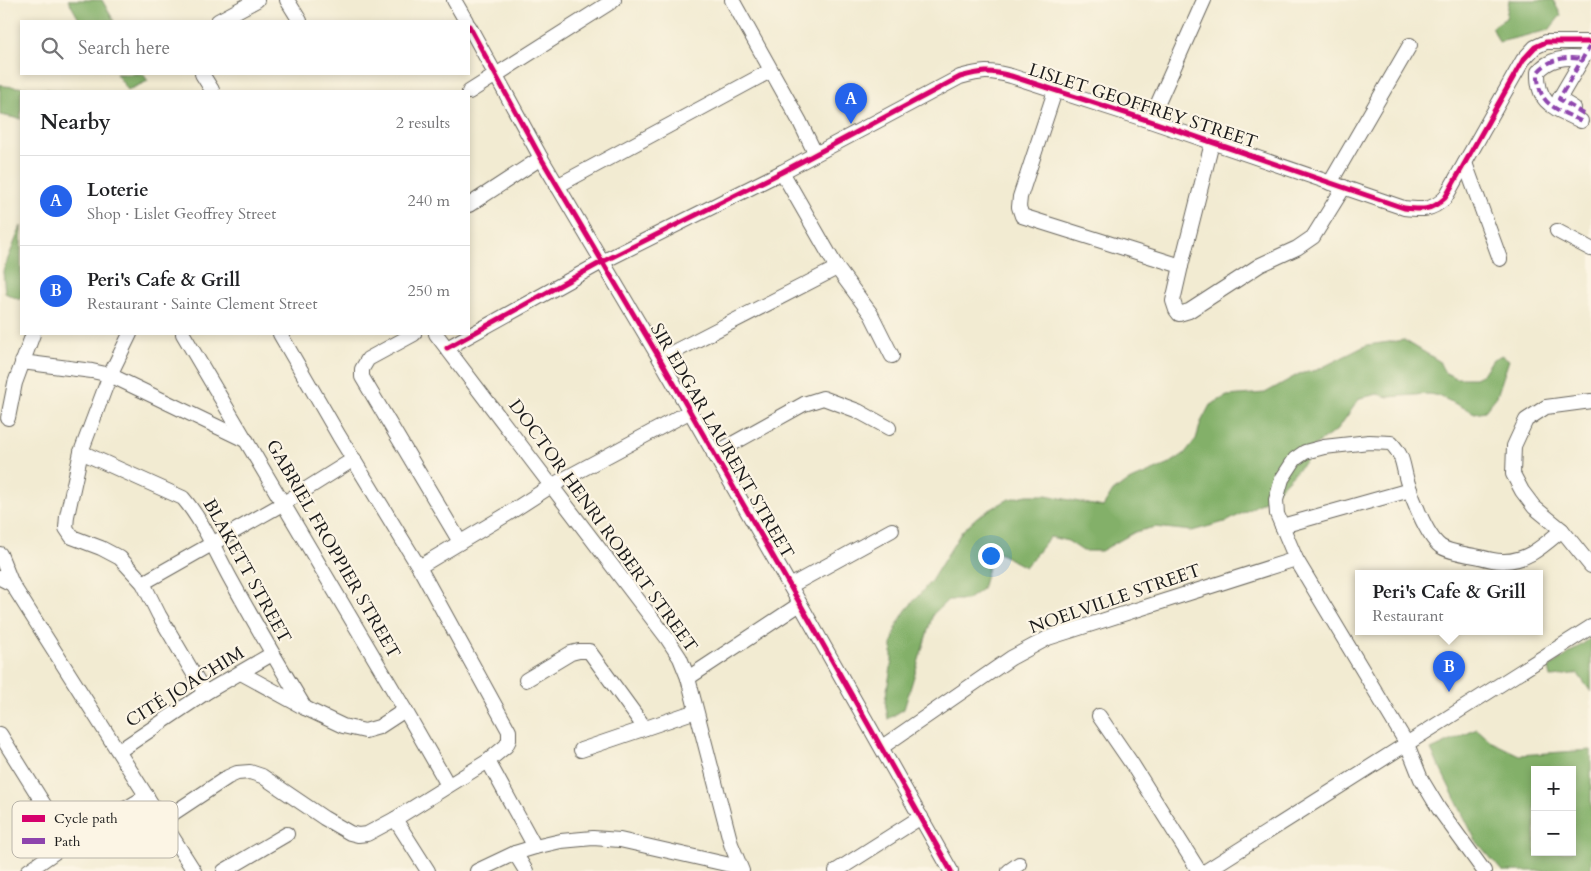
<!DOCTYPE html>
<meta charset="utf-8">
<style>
body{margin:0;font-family:Cardo,serif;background:#f6f6f6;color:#202124}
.controls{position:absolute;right:15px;bottom:15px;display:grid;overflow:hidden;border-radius:0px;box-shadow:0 2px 8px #0003}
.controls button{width:45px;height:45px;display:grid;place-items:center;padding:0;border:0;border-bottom:1px solid #e0e0e0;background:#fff;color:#202124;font:25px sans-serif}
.you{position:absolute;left:990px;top:555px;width:18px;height:18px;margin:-12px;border:4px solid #fff;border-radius:50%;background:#1a73e8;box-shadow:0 0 0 8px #1a73e833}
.badge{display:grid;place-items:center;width:32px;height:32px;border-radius:50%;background:#2563eb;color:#fff;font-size:16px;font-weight:700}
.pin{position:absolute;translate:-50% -41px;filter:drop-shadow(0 1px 2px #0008)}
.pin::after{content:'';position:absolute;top:26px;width:18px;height:15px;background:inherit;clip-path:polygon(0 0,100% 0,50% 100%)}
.popup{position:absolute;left:1355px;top:570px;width:188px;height:65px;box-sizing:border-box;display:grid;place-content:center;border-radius:0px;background:#fff;filter:drop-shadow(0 1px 4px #0005);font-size:16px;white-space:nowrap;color:#757577}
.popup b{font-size:19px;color:#202124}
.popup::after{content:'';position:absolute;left:50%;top:100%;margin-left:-10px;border:10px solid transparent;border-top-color:#fff}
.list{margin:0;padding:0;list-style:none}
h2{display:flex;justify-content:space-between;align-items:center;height:65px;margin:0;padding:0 20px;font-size:21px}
h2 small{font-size:16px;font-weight:400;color:#757577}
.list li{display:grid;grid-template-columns:32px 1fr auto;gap:15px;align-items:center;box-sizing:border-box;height:90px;padding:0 20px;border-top:1px solid #e0e0e0}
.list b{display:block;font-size:19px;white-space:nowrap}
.list p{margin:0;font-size:16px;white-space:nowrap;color:#757577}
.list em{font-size:16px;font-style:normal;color:#757577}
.icon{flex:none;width:28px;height:28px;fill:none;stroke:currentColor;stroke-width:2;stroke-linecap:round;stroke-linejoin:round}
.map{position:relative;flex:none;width:1591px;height:871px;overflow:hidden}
.search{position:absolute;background:#fff;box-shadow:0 2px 8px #0003;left:20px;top:20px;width:450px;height:55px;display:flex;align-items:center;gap:12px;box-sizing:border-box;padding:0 18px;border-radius:0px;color:#757577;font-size:19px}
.panel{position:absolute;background:#fff;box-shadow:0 2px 8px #0003;left:20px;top:90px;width:450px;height:245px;border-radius:0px}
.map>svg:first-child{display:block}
.forest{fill:#83b069;stroke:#506642;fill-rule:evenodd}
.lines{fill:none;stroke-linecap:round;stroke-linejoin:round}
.minor-casing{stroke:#67645c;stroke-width:16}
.minor{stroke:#fff;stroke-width:14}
.quiet{stroke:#8e44ad;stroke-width:4;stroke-dasharray:8 4;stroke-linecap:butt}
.cycleway-casing{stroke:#fcf5e5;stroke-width:8}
.cycleway{stroke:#d6006c;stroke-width:5}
.labels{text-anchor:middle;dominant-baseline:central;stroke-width:4.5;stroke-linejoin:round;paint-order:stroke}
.street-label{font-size:18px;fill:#1c1c1c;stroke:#fcf5e5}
.key{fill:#fcf5e5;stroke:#b9b4a9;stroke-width:1}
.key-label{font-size:14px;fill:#1c1c1c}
</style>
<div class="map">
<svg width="1591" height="871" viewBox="0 0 1591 871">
<rect width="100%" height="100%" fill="#fcf5e5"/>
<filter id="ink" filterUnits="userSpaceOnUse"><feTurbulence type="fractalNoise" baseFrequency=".02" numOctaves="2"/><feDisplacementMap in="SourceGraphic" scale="10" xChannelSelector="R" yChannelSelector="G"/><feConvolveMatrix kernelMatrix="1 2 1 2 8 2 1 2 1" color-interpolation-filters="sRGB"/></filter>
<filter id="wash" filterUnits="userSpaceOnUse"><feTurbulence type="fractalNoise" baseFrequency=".0096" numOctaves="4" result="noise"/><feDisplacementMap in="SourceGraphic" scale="20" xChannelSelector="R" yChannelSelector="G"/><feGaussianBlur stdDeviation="1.12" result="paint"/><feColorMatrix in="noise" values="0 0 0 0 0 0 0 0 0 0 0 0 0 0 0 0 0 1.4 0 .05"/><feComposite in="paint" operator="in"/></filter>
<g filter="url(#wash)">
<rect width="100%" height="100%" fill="#f2ebd2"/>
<g class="forest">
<polygon points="68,0 102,0 114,21 80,21"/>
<polygon points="1509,0 1553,0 1561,15 1549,30 1499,42 1492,27 1506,18"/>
<polygon points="116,74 143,74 148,81 128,90"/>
<polygon points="0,84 4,86 70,91 21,91 21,119 0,115"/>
<polygon points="21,226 21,299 20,300 5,293 3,271"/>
<polygon points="1404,340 1439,361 1444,372 1456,378 1475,378 1483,374 1493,359 1502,355 1509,360 1497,396 1485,411 1475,413 1439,396 1429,394 1388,397 1378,394 1360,398 1337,430 1312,447 1306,461 1270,498 1228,521 1192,531 1155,527 1135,532 1101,551 1083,551 1068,541 1050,537 1025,567 993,550 982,589 967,600 948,600 933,614 904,709 888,719 885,701 892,662 892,643 897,625 906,610 931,581 962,531 977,517 1009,499 1027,495 1046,495 1103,507 1113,491 1129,481 1169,464 1184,454 1196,439 1201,422 1210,405 1227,396 1265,393 1299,374 1317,370 1367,345"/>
<path d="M1591,638V692L1578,674C1568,673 1561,677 1551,677L1549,668Z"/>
<path d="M1477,729L1492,742L1519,755L1591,750V871H1502L1476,841L1431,750ZM1535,770H1572V852H1535Z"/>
</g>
</g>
<g filter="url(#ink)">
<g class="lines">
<defs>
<g id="minor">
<polyline points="287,0 300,21"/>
<polyline points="454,0 466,21"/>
<polyline points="732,0 800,122 815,153"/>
<polyline points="218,21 257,0"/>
<polyline points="469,26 541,158 660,359 790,586 951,871"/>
<polyline points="202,74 212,90"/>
<polyline points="1055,91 1020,197 1019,207 1022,216 1181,266"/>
<polyline points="469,92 614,0"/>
<polyline points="1574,108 1559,99 1586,53"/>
<polyline points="1150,121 1204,0"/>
<path d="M1581,121C1555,108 1537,105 1538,72C1548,59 1566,56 1582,59"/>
<polyline points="1212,143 1181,266 1173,301 1176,310 1179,314 1189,311 1260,265 1297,248 1313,237 1344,187"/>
<polyline points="1465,163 1500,259"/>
<polyline points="782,172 837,268 871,314 892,356"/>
<polyline points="1330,183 1410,45"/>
<polyline points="557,186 770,71"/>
<polyline points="469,205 541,158"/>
<polyline points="1557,231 1591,249"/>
<polyline points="130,334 110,375 81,452 67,516 66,528 72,537 101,548 120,558 143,583 159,615 205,693"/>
<polyline points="183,334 405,710 448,785"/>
<polyline points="414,334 368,359 362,369 362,377 460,542"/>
<polyline points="436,334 667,638 680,658 688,678 731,844 742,871"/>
<path d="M447,348L602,262L782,172L960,77C982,71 989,70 1011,76L1150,121L1404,208C1422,210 1431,211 1445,198L1523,60L1535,47L1546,42H1591"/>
<polyline points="660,359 837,268"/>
<polyline points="22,362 92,371 110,375 247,441"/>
<polyline points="1591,401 1546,407 1526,420 1514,446 1513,474 1522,491 1534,507 1562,530 1591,566"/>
<polyline points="8,418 15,383 33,334"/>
<path d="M81,452L183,498C202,520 216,552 230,578C254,622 279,665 305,708"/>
<polyline points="714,454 804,404 823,398 858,411 889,428"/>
<polyline points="1282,526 1410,490"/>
<polyline points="0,554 12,584"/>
<polyline points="419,567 506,515 551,486 689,412"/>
<polyline points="0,578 12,584 194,871"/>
<polyline points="143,583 284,503 354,459"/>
<polyline points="790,586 892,530"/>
<polyline points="241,673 305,708 343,726 365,731 379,727 405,710"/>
<polyline points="688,678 800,604"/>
<polyline points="526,680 571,653 579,651 589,651 645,728"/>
<polyline points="1099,716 1132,764 1199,871"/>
<polyline points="0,734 68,843"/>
<polyline points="882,747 1011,658 1048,638 1296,559"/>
<polyline points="581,750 696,711"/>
<polyline points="119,751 205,693 272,654"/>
<polyline points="488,761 535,847"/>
<polyline points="395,819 428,871"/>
<polyline points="163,820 228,777 237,773 250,772 262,776 324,818 350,833 358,835 367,834 395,819 488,761 506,746 509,740 509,731 419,567 339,436 280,334"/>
<polyline points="515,853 526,871"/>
<polyline points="28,871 68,843 147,796"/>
<polyline points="224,871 287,834"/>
<polyline points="477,871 515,853 535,847 561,841 593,838 620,840 739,867"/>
<polyline points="836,871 921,817"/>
<polyline points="1009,871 1019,864"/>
<polyline points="1206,871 1591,627"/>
<path d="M1484,871L1439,809L1421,779L1407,744L1296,559L1277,514L1276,500L1282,479L1295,459L1305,452L1324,447L1369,442L1391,443C1404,457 1402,463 1407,481C1412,497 1426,535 1440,546C1448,552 1469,555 1480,557C1487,559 1495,561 1502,561C1527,562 1544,545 1562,530"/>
</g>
</defs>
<use href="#minor" class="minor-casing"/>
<use href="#minor" class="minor"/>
<g class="quiet">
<polyline points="1584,114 1559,99 1591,44"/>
<path d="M1581,121C1555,108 1537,105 1538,72C1548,59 1566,56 1582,59"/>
</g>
<defs>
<g id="cycleway">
<polyline points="469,26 541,158 660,359 790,586 951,871"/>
<path d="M447,348L602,262L782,172L960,77C982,71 989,70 1011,76L1150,121L1404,208C1422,210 1431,211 1445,198L1523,60L1535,47L1546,42H1591"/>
</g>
</defs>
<use href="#cycleway" class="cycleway-casing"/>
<use href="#cycleway" class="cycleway"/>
</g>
</g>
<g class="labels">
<g class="street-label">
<text transform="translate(1143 106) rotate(18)">LISLET GEOFFREY STREET</text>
<text transform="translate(722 441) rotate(60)">SIR EDGAR LAURENT STREET</text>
<text transform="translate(603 526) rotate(54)">DOCTOR HENRI ROBERT STREET</text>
<text transform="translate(333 549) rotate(60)">GABRIEL FROPPIER STREET</text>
<text transform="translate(247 571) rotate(61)">BLAKETT STREET</text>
<text transform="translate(1115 599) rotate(-19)">NOELVILLE STREET</text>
<text transform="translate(185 687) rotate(-32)">CITÉ JOACHIM</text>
</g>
</g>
<rect x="12" y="801" width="166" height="57" rx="8" class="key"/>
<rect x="22" y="815" width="23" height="7" fill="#d6006c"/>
<rect x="22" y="838" width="23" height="6" fill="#8e44ad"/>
<g class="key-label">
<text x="54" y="823">Cycle path</text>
<text x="54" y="846">Path</text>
</g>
</svg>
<div class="controls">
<button>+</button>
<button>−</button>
</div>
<div class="you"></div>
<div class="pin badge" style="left:851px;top:124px">A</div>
<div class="pin badge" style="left:1449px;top:692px">B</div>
<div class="popup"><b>Peri's Cafe &amp; Grill</b>Restaurant</div>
<div class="search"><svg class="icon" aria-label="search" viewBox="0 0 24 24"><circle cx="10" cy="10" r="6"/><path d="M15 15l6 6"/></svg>Search here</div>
<section class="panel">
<h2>Nearby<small>2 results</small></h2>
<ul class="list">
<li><span class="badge">A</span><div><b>Loterie</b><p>Shop · Lislet Geoffrey Street</p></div><em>240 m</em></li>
<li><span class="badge">B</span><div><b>Peri's Cafe &amp; Grill</b><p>Restaurant · Sainte Clement Street</p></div><em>250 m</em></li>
</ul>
</section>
</div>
